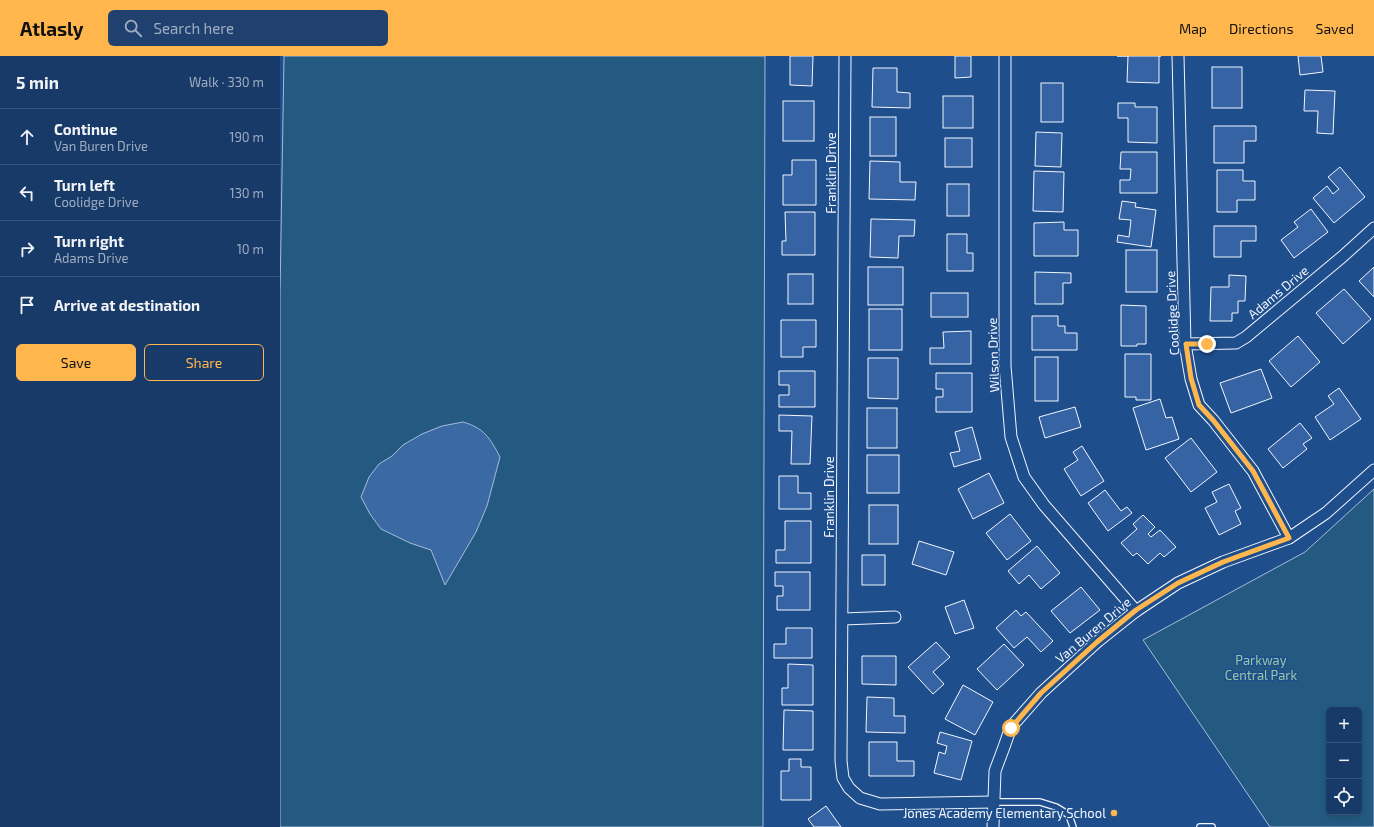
<!DOCTYPE html>
<meta charset="utf-8">
<style>
body{margin:0;font-family:"Exo 2",sans-serif;background:#20416f;color:#f1f3f6}
.controls{position:absolute;right:12px;bottom:12px;display:grid;overflow:hidden;border-radius:6px;box-shadow:0 2px 6px #0003}
.controls button{width:36px;height:36px;display:grid;place-items:center;padding:0;border:0;border-bottom:1px solid #36547d;background:#173a69;color:#f1f3f6;font:20px sans-serif}
.stop{position:absolute;width:12px;height:12px;margin:-9px;border:3px solid #ffb74d;border-radius:50%;background:#fff}
.stop.end{background:#ffb74d;border-color:#fff;box-shadow:0 1px 4px #0008}
.list{margin:0;padding:0;list-style:none}
h2{display:flex;justify-content:space-between;align-items:center;height:52px;margin:0;padding:0 16px;font-size:17px}
h2 small{font-size:13px;font-weight:400;color:#9eadc0}
.list li{display:grid;grid-template-columns:26px 1fr auto;gap:12px;align-items:center;box-sizing:border-box;height:56px;padding:0 16px;border-top:1px solid #36547d}
.list b{display:block;font-size:15px;white-space:nowrap}
.list p{margin:0;font-size:13px;white-space:nowrap;color:#9eadc0}
.list em{font-size:13px;font-style:normal;color:#9eadc0}
.actions{display:flex;gap:8px;padding:12px 16px}
.actions a{flex:1;padding:9px 0;border:1px solid #ffb74d;border-radius:6px;text-align:center;font-size:14px;color:#ffb74d}
.actions .main{background:#ffb74d;color:#111}
.icon{flex:none;width:22px;height:22px;fill:none;stroke:currentColor;stroke-width:2;stroke-linecap:round;stroke-linejoin:round}
.map{position:relative;flex:none;width:1094px;height:771px;overflow:hidden}
header{display:flex;align-items:center;gap:24px;box-sizing:border-box;height:56px;padding:0 20px;background:#ffb74d;color:#111}
header strong{font-size:19px}
nav{display:flex;gap:22px;margin-inline-start:auto;font-size:14px}
.search{width:280px;height:36px;background:#20416f;display:flex;align-items:center;gap:10px;box-sizing:border-box;padding:0 14px;border-radius:6px;color:#9eadc0;font-size:15px}
main{display:flex}
aside{flex:1;background:#173a69}
.map>svg:first-child{display:block}
.green{fill:#245a82;stroke:#a8bbd7;fill-rule:evenodd}
.water{fill:#3b69a3;stroke:#a8bbd7}
.building{fill:#3563a3;stroke:#f2f6ff}
.lines{fill:none;stroke-linecap:round;stroke-linejoin:round}
.lane-casing{stroke:#f2f6ff;stroke-width:8}
.street-casing{stroke:#f2f6ff;stroke-width:13}
.lane{stroke:#1f4e8c;stroke-width:5.5}
.street{stroke:#1f4e8c;stroke-width:11}
.route{stroke:#ffb74d;stroke-width:5}
.poi-dot{fill:#ffb74d;stroke:#1f4e8c;stroke-width:1.5}
.labels{text-anchor:middle;dominant-baseline:central;stroke-width:3;stroke-linejoin:round;paint-order:stroke}
.street-label{font-size:13px;fill:#f2f6ff;stroke:#1f4e8c}
.park-label{font-size:13px;fill:#97c8a6;stroke:#1f4e8c}
.poi-label{font-size:13px;fill:#f2f6ff;stroke:#1f4e8c;text-anchor:end}
</style>
<header>
<strong>Atlasly</strong>
<div class="search"><svg class="icon" aria-label="search" viewBox="0 0 24 24"><circle cx="10" cy="10" r="6"/><path d="M15 15l6 6"/></svg>Search here</div>
<nav><a>Map</a><a>Directions</a><a>Saved</a></nav>
</header>
<main>
<aside>
<h2>5 min<small>Walk · 330 m</small></h2>
<ul class="list">
<li><svg class="icon" aria-label="ahead" viewBox="0 0 24 24"><path d="M12 20V5M6 11l6-6 6 6"/></svg><div><b>Continue</b><p>Van Buren Drive</p></div><em>190 m</em></li>
<li><svg class="icon" aria-label="left" viewBox="0 0 24 24"><path d="M17 20v-9H6M10 6l-5 5 5 5"/></svg><div><b>Turn left</b><p>Coolidge Drive</p></div><em>130 m</em></li>
<li><svg class="icon" aria-label="right" viewBox="0 0 24 24"><path d="M7 20v-9h11M14 6l5 5-5 5"/></svg><div><b>Turn right</b><p>Adams Drive</p></div><em>10 m</em></li>
<li><svg class="icon" aria-label="arrive" viewBox="0 0 24 24"><path d="M6 21V4h12l-3 4 3 4H6"/></svg><div><b>Arrive at destination</b></div></li>
</ul>
<div class="actions"><a class="main">Save</a><a>Share</a></div>
</aside>
<div class="map">
<svg width="1094" height="771" viewBox="0 0 1094 771">
<rect width="100%" height="100%" fill="#1f4e8c"/>
<g class="green">
<polygon points="4,0 485,0 483,771 0,771 0,238"/>
<path d="M1094,433V771H990L863,584L1025,496ZM1049,654H1079V756H1049Z"/>
</g>
<path class="water" d="M183,366C204,372 210,382 220,401L207,450L196,476L165,529L151,494L130,487L101,473L90,458L81,441L89,421L99,408L112,400L123,389L142,378L162,370Z"/>
<g class="building">
<polygon points="510,0 533,0 532,30 510,29"/>
<polygon points="675,0 691,0 691,21 675,22"/>
<polygon points="837,0 881,0 879,0 879,27 847,26 848,0"/>
<polygon points="1018,0 1041,0 1043,16 1020,19"/>
<rect x="932" y="11" width="30" height="41"/>
<polygon points="593,12 617,12 617,36 630,37 630,52 592,51"/>
<rect x="761" y="27" width="22" height="39"/>
<polygon points="1025,34 1055,35 1053,78 1037,77 1038,55 1024,55"/>
<rect x="663" y="40" width="30" height="32"/>
<rect x="503" y="45" width="31" height="40"/>
<polygon points="838,47 855,47 855,51 877,51 877,87 848,86 848,62 838,62"/>
<rect x="590" y="61" width="26" height="39"/>
<polygon points="934,70 976,70 976,85 964,85 964,107 934,107"/>
<polygon points="756,76 782,77 781,111 755,110"/>
<rect x="665" y="82" width="27" height="29"/>
<polygon points="841,96 877,96 877,137 840,137 840,124 850,124 851,113 840,113"/>
<polygon points="512,104 536,104 536,149 503,149 503,119 512,119"/>
<polygon points="590,105 620,106 620,126 636,126 635,144 589,143"/>
<polygon points="1060,111 1085,141 1054,167 1033,142 1047,130 1053,138 1059,133 1048,121"/>
<polygon points="937,114 963,114 963,125 975,125 975,144 957,144 957,156 937,156"/>
<polygon points="754,115 784,116 783,156 753,155"/>
<rect x="667" y="128" width="22" height="32"/>
<polygon points="842,145 856,147 855,151 876,154 871,191 837,186 838,179 849,181 851,164 839,163"/>
<polygon points="1031,153 1048,176 1014,202 1001,184 1018,171 1014,166"/>
<polygon points="505,156 535,156 535,199 502,199 502,185 506,185"/>
<polygon points="591,163 635,164 634,180 619,180 618,202 590,201"/>
<polygon points="784,166 784,174 798,174 798,200 754,200 754,167"/>
<polygon points="934,170 976,170 976,185 961,185 961,201 934,201"/>
<polygon points="667,178 687,178 687,197 693,197 693,215 667,215"/>
<rect x="846" y="194" width="31" height="42"/>
<rect x="588" y="211" width="35" height="38"/>
<polygon points="1094,211 1094,241 1079,225"/>
<polygon points="755,216 791,217 791,227 783,227 783,248 755,248"/>
<rect x="508" y="218" width="25" height="30"/>
<polygon points="949,219 966,220 965,245 958,245 958,257 952,257 952,265 930,265 931,231 949,231"/>
<polygon points="1064,233 1091,263 1063,288 1036,257"/>
<rect x="651" y="237" width="37" height="24"/>
<polygon points="841,249 866,250 866,288 857,288 857,290 841,290"/>
<rect x="589" y="253" width="33" height="41"/>
<polygon points="752,260 778,260 778,270 785,270 785,277 797,277 797,294 752,294"/>
<polygon points="501,264 536,264 536,291 523,291 523,301 501,301"/>
<polygon points="691,275 691,308 650,308 650,292 664,292 663,276"/>
<polygon points="1018,280 1040,306 1011,331 989,305"/>
<polygon points="845,298 871,298 871,344 856,344 856,341 845,341"/>
<rect x="755" y="301" width="23" height="44"/>
<polygon points="588,302 618,302 618,343 588,342"/>
<polygon points="981,313 992,342 951,357 940,327"/>
<polygon points="499,315 535,315 535,351 499,351 499,339 509,339 509,329 499,329"/>
<polygon points="656,317 692,317 692,356 656,356 656,341 663,341 663,333 656,333"/>
<polygon points="1059,332 1081,363 1050,384 1035,361 1054,348 1048,340"/>
<polygon points="880,343 886,362 892,361 899,383 866,394 853,352"/>
<polygon points="795,351 801,371 765,382 759,361"/>
<rect x="587" y="352" width="30" height="40"/>
<polygon points="499,359 532,360 530,408 511,408 512,375 499,375"/>
<polygon points="1020,367 1032,382 1023,388 1027,393 1003,412 988,393"/>
<polygon points="692,371 701,403 674,411 670,397 680,395 675,376"/>
<polygon points="911,382 937,416 911,436 885,402"/>
<polygon points="802,390 824,425 801,440 784,413 798,404 793,396"/>
<rect x="587" y="399" width="32" height="38"/>
<polygon points="709,417 724,447 693,463 678,433"/>
<polygon points="499,420 518,420 518,437 531,437 531,453 499,453"/>
<polygon points="949,428 961,452 955,455 961,468 939,479 925,452 937,446 932,436"/>
<polygon points="825,434 841,455 847,451 852,457 828,475 808,447"/>
<rect x="589" y="449" width="29" height="39"/>
<polygon points="730,458 751,485 727,504 706,477"/>
<polygon points="863,459 875,471 868,478 871,481 880,474 896,491 884,501 880,497 868,508 857,497 853,500 841,487 857,473 853,468"/>
<polygon points="505,465 531,465 531,507 496,507 496,494 505,494"/>
<polygon points="639,485 674,496 666,519 632,508"/>
<polygon points="757,490 780,517 761,533 749,519 739,528 728,515"/>
<rect x="582" y="499" width="23" height="30"/>
<polygon points="495,516 530,516 530,554 497,554 497,540 503,540 503,530 495,530"/>
<polygon points="801,531 820,554 790,577 771,555"/>
<polygon points="684,544 694,572 675,578 665,551"/>
<polygon points="736,554 741,560 746,556 773,585 761,596 747,581 734,592 716,572"/>
<polygon points="506,572 532,572 532,602 494,602 494,588 506,588"/>
<polygon points="656,586 670,601 653,616 664,628 653,638 628,611"/>
<polygon points="724,588 744,609 717,634 697,613"/>
<polygon points="582,600 616,600 616,629 582,628"/>
<polygon points="508,608 533,609 533,649 502,649 502,632 508,632"/>
<polygon points="683,629 713,646 695,679 665,663"/>
<polygon points="587,641 614,642 614,660 625,660 625,677 586,676"/>
<polygon points="504,654 533,655 533,694 503,694"/>
<polygon points="660,676 692,685 681,724 654,717 659,696 665,698 667,690 657,687"/>
<polygon points="589,686 617,686 617,705 634,705 634,720 589,720"/>
<polygon points="509,703 521,703 521,711 531,711 531,744 501,744 501,715 509,715"/>
<polygon points="546,750 561,771 534,771 528,763"/>
</g>
<g class="lines">
<defs>
<g id="lane">
<polyline points="713,746 760,746 776,751 789,759 793,771"/>
<polyline points="920,771 932,771"/>
</g>
<g id="street">
<polyline points="565,0 561,705 563,722 569,732 580,742 600,748 713,746"/>
<polyline points="725,0 725,310 731,381 744,421 764,449 856,555"/>
<polyline points="898,0 905,288 911,323 919,349 933,364 973,415 1009,482"/>
<polyline points="905,288 956,287 966,281 1062,201 1094,172"/>
<polyline points="563,563 615,561"/>
<polyline points="713,771 715,715 724,691 731,671 761,637 817,586 856,555 898,527 943,506 1009,482 1046,457 1094,414"/>
</g>
</defs>
<use href="#lane" class="lane-casing"/>
<use href="#street" class="street-casing"/>
<use href="#lane" class="lane"/>
<use href="#street" class="street"/>
</g>
<g class="lines">
<polyline class="route" points="731,672 761,637 817,586 856,554 898,527 943,506 1009,482 973,415 933,364 919,349 911,322 906,288 927,288"/>
</g>
<circle class="poi-dot" cx="834" cy="757" r="4"/>
<g class="labels">
<g class="street-label">
<text transform="translate(551 117) rotate(-90)">Franklin Drive</text>
<text transform="translate(998 236) rotate(-40)">Adams Drive</text>
<text transform="translate(892 257) rotate(-93)">Coolidge Drive</text>
<text transform="translate(713 299) rotate(-92)">Wilson Drive</text>
<text transform="translate(549 441) rotate(-90)">Franklin Drive</text>
<text transform="translate(813 574) rotate(-40)">Van Buren Drive</text>
</g>
<g class="park-label">
<text x="981" y="604">Parkway<tspan x="981" dy="15">Central Park</tspan></text>
</g>
<g class="poi-label">
<text x="826" y="757">Jones Academy Elementary School</text>
</g>
</g>
</svg>
<div class="controls">
<button>+</button>
<button>−</button>
<button><svg class="icon" aria-label="locate" viewBox="0 0 24 24"><circle cx="12" cy="12" r="6"/><path d="M12 2v4M12 18v4M2 12h4M18 12h4"/></svg></button>
</div>
<div class="stop" style="left:731px;top:672px"></div>
<div class="stop end" style="left:927px;top:288px"></div>
</div>
</main>
